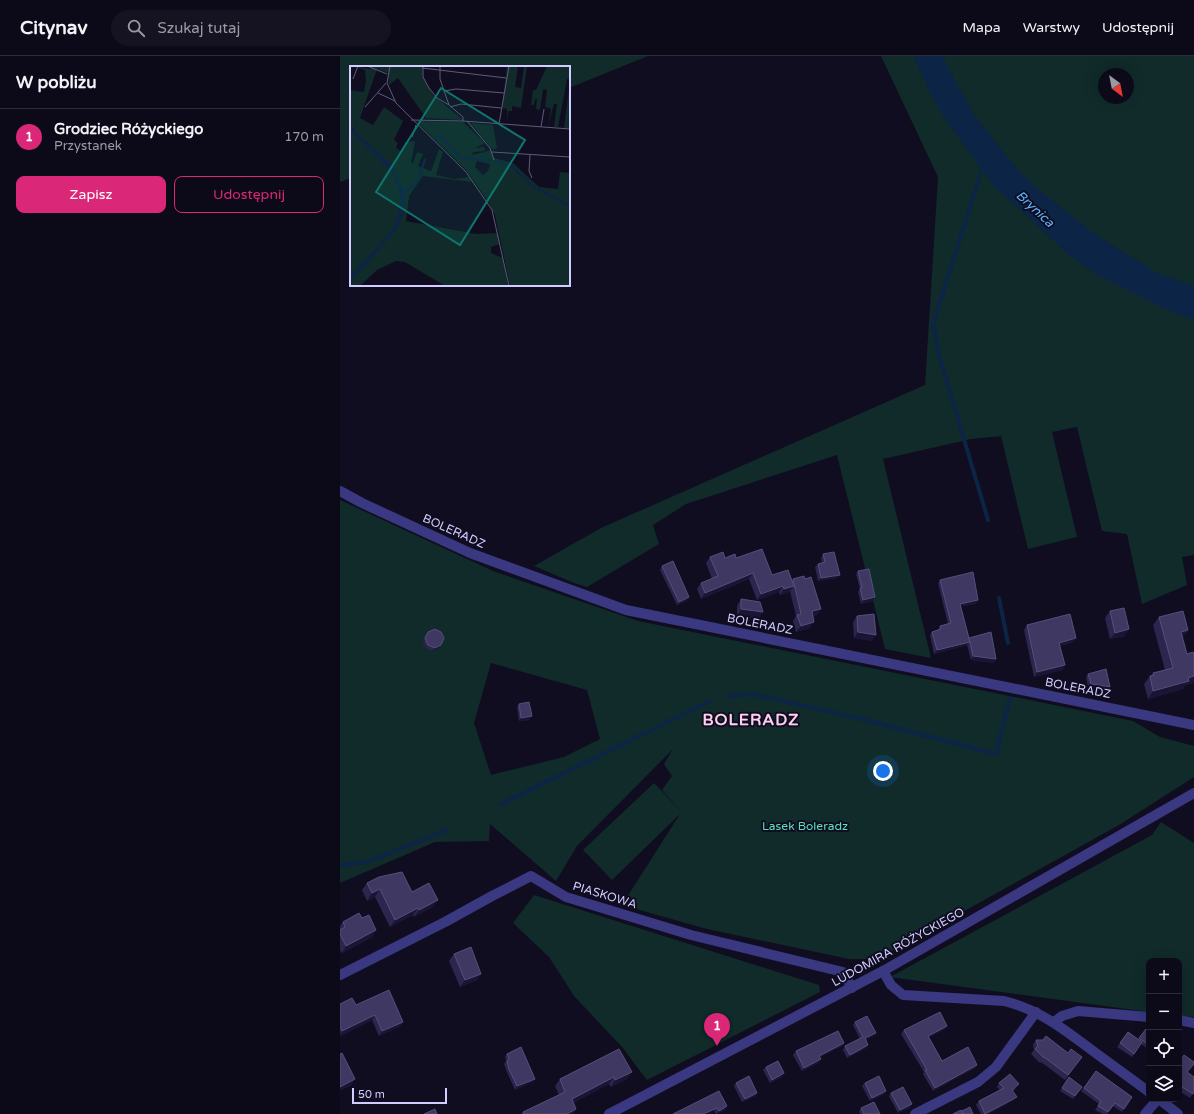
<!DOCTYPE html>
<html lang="pl">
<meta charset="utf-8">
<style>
body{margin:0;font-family:"Varela Round",sans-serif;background:#151322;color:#f1f3f6}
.controls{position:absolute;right:12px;bottom:12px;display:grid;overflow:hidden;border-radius:8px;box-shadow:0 4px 16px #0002}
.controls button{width:36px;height:36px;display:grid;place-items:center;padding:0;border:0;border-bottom:1px solid #2c2b38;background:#0c0a19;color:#f1f3f6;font:20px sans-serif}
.compass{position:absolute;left:758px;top:12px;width:36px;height:36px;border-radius:50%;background:#0c0a19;box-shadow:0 4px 16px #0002;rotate:148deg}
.scale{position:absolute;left:12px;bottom:10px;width:95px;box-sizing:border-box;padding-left:4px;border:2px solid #d2cdff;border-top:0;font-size:11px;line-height:14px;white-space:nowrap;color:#d2cdff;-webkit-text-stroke:3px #100d21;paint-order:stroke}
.you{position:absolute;left:543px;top:715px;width:14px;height:14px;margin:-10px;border:3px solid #fff;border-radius:50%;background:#1a73e8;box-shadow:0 0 0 6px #1a73e833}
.badge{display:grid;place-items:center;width:26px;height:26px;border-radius:50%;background:#db2777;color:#fff;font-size:13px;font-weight:700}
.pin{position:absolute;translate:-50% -33px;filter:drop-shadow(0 1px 2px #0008)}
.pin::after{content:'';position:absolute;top:21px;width:14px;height:12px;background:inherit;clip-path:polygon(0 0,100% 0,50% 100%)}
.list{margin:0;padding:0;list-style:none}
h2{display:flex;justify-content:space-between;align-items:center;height:52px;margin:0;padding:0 16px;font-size:17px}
h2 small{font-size:13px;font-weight:400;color:#9a9aa2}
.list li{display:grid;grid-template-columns:26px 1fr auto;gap:12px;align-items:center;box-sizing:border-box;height:56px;padding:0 16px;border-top:1px solid #2c2b38}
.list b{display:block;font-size:15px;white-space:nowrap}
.list p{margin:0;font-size:13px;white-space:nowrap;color:#9a9aa2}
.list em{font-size:13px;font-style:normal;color:#9a9aa2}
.actions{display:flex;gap:8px;padding:12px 16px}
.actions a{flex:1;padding:9px 0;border:1px solid #db2777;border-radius:8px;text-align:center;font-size:14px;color:#db2777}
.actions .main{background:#db2777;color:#fff}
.icon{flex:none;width:22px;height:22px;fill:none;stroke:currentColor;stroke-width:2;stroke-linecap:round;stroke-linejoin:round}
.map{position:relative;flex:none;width:854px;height:1058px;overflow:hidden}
header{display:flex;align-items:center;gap:24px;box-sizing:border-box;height:56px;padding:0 20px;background:#0c0a19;border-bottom:1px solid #2c2b38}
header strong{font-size:19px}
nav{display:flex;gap:22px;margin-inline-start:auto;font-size:14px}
.search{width:280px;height:36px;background:#151322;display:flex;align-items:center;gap:10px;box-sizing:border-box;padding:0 14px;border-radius:22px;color:#9a9aa2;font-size:15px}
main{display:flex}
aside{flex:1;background:#0c0a19}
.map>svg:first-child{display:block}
.green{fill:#102b2a;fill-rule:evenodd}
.water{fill:#0c2446}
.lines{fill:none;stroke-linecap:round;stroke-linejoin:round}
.stream{stroke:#0c2446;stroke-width:4}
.minor{stroke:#393881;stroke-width:10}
.tertiary{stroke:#393881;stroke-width:10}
.wall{fill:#2c264f}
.shaded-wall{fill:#1a1435}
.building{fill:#3e3862;stroke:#554f7b}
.labels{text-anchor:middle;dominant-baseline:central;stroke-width:4;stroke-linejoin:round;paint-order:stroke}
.street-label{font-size:12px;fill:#d2cdff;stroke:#100d21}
.park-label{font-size:12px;fill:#59dfbb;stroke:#100d21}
.water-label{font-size:13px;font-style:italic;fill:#5bb7ff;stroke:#100d21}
.district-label{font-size:16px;font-weight:bold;letter-spacing:1px;fill:#ffcfef;stroke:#100d21}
.inset-river{fill:none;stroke:#0c2446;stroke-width:2}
.inset-road{fill:none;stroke:#5e5a7a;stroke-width:1}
.view{fill:#0f766e;fill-opacity:0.15;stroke:#0f766e;stroke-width:2}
.inset-edge{fill:none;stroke:#d2cdff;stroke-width:2}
</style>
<header>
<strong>Citynav</strong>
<div class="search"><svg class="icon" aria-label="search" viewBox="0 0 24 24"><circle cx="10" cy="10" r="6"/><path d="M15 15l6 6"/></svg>Szukaj tutaj</div>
<nav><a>Mapa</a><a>Warstwy</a><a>Udostępnij</a></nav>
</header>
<main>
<aside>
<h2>W pobliżu<small></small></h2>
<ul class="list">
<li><span class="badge">1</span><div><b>Grodziec Różyckiego</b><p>Przystanek</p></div><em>170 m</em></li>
</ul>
<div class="actions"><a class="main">Zapisz</a><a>Udostępnij</a></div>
</aside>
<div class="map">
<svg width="854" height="1058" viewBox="0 0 854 1058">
<rect width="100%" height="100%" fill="#100d21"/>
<g class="green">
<polygon points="0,0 308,0 229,32 229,11 11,11 11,122 0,126"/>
<path d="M541,0H854V499L842,501L847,529L802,548L787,478L762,475L737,371L712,376L737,481L688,493L661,380L631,383L543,403L591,602L545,593L497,399L346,448L313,469L319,488L247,531L234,527L194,510L261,472L585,329L598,121ZM764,18H788V42H764Z"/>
<path d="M0,444L153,515L298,565L793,665L820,681L854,690V721L779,769L538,903H509L367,873L282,849L340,758L272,824L243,794L314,727L342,756L322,734L332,720L324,708L333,693L237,790L216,825L150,768L149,785L95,786L0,827ZM151,607L247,634L260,683L224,701L151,719L134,667Z"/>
<polygon points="821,766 854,787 854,961 839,960 839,905 809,905 809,956 550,921 812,779"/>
<polygon points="194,839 479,929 480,936 307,1024 282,991 234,940 209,901 173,867"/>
</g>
<path class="water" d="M573,0H602L634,59L678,114L694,130L753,177L817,217L854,230V264L821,251L759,220L728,198L656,132L643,115L638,128L636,126L641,113C630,97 619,82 608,67C594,46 584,22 573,0Z"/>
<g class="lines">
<g class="stream">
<polyline points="639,123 593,268 599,299 648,464"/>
<polyline points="659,542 668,587"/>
<polyline points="388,640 413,638 522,663 656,698 670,642"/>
<polyline points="160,749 370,645"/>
<polyline points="0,809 27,806 107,774"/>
</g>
<g class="minor">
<path d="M543,915L551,929L563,939L664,945C699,954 721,971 749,992C769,1007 789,1021 809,1036"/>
<polyline points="0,919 105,866 152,840 191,820 226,841 351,879 503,916 512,932"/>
<polyline points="839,964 854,967"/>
<polyline points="714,966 722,960 738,955 809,961"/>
<polyline points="819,1043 838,1058"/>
<polyline points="269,1058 543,915 854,737"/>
<polyline points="575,1058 638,1026 656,1011 696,956"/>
<polyline points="805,1058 818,1043"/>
</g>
<polyline class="tertiary" points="0,435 22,447 130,497 286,554 854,669"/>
</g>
<g class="wall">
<polygon points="483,498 500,519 497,522 478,525 475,511 478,508 482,507 481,502"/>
<polygon points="370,501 396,502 432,519 452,525 453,523 477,559 473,560 470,572 456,576 453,565 456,560 450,535 449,536 440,539 439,536 417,544 409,523 361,543 357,533 361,527 372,523 366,507"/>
<polygon points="322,510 347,545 337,549 320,514"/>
<polygon points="518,515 535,541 533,545 521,548 518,536 520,533 516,518"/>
<polygon points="600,524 636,548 621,550 629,582 654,607 631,604 627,589 594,598 590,579 592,576 598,574 600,570 608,568 598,527"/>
<polygon points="401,543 419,563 397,560 397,550"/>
<polygon points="770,555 785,580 770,583 765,562"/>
<polygon points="517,560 532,585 514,582 513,566"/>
<polygon points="819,561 848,574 842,582 847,598 854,599 854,626 853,627 845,629 843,633 808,643 804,628 810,620 811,620 813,617 825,614 813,569"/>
<polygon points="687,569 733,586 720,590 725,609 722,614 694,621 684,574"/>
<polygon points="88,576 99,592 92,595 86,592 83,586 86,579"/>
<polygon points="748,618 770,631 768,634 748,631 746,621"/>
<polygon points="179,648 192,660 189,664 179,665 177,651"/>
<polygon points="27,827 72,836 93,851 74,861 73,859 50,871 35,841 27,845 22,834"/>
<polygon points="22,862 36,874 32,881 2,897 0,894 0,870 3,866"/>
<polygon points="114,898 137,924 120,931 109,905"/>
<polygon points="0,948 16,949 63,966 59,971 39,980 32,964 0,980"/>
<polygon points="515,966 533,980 526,984 528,989 526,992 507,1002 503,994 505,990 520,983 513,969"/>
<polygon points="605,973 589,981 602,1005 637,1009 635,1012 593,1035 583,1018 584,1016 561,978 564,974"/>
<polygon points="806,973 809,975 809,994 801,988 792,1001 777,991 788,976 798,984"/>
<polygon points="696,984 728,997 742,1001 725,1024 701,1006 700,1007 691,998 694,994 693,989"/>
<polygon points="504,987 502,990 480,1001 478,1007 462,1015 453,999 456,995"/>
<polygon points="279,993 287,1023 271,1031 269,1028 233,1047 236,1053 233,1058 181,1058 183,1056 219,1039 215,1030 220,1023"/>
<polygon points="167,998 195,1023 192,1026 175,1034 167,1016 164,1008 166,1005 165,1001"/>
<polygon points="839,1006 848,1017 854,1036 850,1042 839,1035"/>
<polygon points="426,1011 442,1021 430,1027 423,1014"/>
<polygon points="756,1015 792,1041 782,1056 773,1050 767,1058 763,1058 755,1054 759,1048 741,1035"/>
<polygon points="729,1021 742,1031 733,1043 720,1035"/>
<polygon points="396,1027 415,1040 402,1046 394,1030"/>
<polygon points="525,1027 544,1038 530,1045 522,1030"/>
<polygon points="659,1027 676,1032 673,1035 674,1044 648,1058 641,1058 636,1049 639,1045 660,1034 657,1031"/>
<polygon points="379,1035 385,1054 376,1058 374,1055"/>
<polygon points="551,1037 570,1052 558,1057 549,1040"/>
<polygon points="521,1052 540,1058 520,1058 519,1055"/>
</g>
<g class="shaded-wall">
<polygon points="413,517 409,523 361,543 365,537"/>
<polygon points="500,519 497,522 478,525 481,522"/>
<polygon points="443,530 439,536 417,544 421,538"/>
<polygon points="454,530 449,536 440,539 444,533"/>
<polygon points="349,541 347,545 337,549 339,546"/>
<polygon points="535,541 533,545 521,548 523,544"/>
<polygon points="638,544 636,548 618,551 620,548"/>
<polygon points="401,553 423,556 419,563 397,560"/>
<polygon points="481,553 477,559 468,561 472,555"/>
<polygon points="474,566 470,572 456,576 461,570"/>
<polygon points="789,573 785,580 770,583 775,577"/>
<polygon points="848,574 842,583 841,576"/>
<polygon points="518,576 536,579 532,585 514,582"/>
<polygon points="736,582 733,586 716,591 719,587"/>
<polygon points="630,586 627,589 594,598 597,594"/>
<polygon points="101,589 99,592 92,595 95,592"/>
<polygon points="633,600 656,603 654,607 631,604"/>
<polygon points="725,609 722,614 694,621 697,616"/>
<polygon points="854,620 854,626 853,627 845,629 843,633 808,643 813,635"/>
<polygon points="751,628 770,631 768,634 748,631"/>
<polygon points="192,660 189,664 179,665 181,662"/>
<polygon points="40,833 35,841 27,845 32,837"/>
<polygon points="98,844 93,851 74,861 79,854"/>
<polygon points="78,852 73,859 50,871 55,864"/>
<polygon points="36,874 32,881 2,897 6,890"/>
<polygon points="141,918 137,924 120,931 125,924"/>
<polygon points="35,959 32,964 0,980 0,978 2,975"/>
<polygon points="63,966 59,971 39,980 42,975"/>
<polygon points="607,970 605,973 585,983 588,980"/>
<polygon points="536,977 533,980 522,986 525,982"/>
<polygon points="504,987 502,990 477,1003 479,1000"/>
<polygon points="528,989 526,992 507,1002 510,999"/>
<polygon points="481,1003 478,1007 462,1015 464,1012"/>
<polygon points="637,1009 635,1012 593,1035 595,1032"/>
<polygon points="292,1016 287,1023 271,1031 275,1024"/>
<polygon points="444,1017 442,1021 430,1027 432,1024"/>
<polygon points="274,1021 269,1028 227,1050 232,1043"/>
<polygon points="15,1023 11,1030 0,1035 0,1031"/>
<polygon points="195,1023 192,1026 175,1034 177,1030"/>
<polygon points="546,1035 544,1038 530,1045 532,1042"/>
<polygon points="417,1037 415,1040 402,1046 405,1043"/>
<polygon points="677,1041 674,1044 648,1058 645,1058"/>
<polygon points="572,1048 570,1052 558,1057 560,1054"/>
<polygon points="387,1050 385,1054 376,1058 379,1055"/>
<polygon points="377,1052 374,1055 368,1058 363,1058"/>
<polygon points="236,1053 233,1058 227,1058"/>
</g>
<g class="building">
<polygon points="422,493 432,519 448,514 454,530 444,533 443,530 421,538 413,517 365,537 361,527 378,520 370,501 383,496 385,502 395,498 396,502"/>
<polygon points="494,496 500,519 481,522 478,508 485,506 483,498"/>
<polygon points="333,505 349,541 339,546 322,510"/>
<polygon points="529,513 535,541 523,544 520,532 522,532 518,515"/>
<polygon points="633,516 638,544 620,548 630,586 597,594 592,576 601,573 600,570 611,567 600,524"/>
<polygon points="464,520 465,523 471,521 481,553 472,555 474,566 461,570 457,559 461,558 453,523"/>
<polygon points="401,543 420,546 423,556 401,553"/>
<polygon points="784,552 789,573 775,577 770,555"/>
<polygon points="843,555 848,574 841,576 847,598 853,596 854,599 854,620 848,622 849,625 813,635 810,620 814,619 813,617 833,612 819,561"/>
<polygon points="534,558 536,579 518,576 517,560"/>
<polygon points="730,558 736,582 719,587 725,609 697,616 687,569"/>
<polygon points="95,573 101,576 104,582 101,589 95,592 88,589 85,582 88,576"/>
<polygon points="651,576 656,603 633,600 629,582"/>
<polygon points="766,613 770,631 751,628 748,618"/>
<polygon points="189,646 192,660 181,662 179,648"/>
<polygon points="62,816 72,836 89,827 98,844 79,854 78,852 55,864 40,833 32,837 27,827 39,821"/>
<polygon points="19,857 22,862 29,859 36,874 6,890 0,878 0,874 5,871 3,866"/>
<polygon points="131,891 141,918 125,924 114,898"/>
<polygon points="49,934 63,966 42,975 35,959 2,975 0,971 0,948 12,942 16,949"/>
<polygon points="600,956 607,970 588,980 602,1005 628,991 637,1009 595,1032 585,1014 587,1014 564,974"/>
<polygon points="527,960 536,977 525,982 528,989 510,999 505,990 523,981 515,966"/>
<polygon points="806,973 809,975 809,989 799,982"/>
<polygon points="498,975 504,987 479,1000 481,1003 464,1012 456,995"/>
<polygon points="788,976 802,986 794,998 780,987"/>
<polygon points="706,980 728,997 731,993 742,1001 728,1019 704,1001 704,1002 695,993 698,990 696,984 703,984"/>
<polygon points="181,991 195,1023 177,1030 169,1013 167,1005 169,1003 167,998"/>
<polygon points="279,993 292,1016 275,1024 274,1021 232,1043 236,1053 227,1058 184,1058 183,1056 225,1036 220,1023"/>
<polygon points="2,997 15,1023 0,1031 0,998"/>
<polygon points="844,999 854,1006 854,1008 847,1016 854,1021 854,1036 853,1038 839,1029 839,1006"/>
<polygon points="438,1005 444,1017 432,1024 426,1011"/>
<polygon points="756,1015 792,1041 784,1053 775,1047 768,1056 758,1050 761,1045 744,1032"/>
<polygon points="670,1018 679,1028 672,1034 677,1041 645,1058 639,1045 664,1032 659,1027"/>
<polygon points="409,1020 417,1037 405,1043 396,1027"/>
<polygon points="539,1020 546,1035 532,1042 525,1027"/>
<polygon points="729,1021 742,1031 735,1040 722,1032"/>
<polygon points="563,1031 572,1048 560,1054 551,1037"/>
<polygon points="379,1035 387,1050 379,1055 377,1052 363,1058 333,1058"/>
<polygon points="534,1046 540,1058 524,1058 521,1052"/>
<polygon points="630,1051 633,1058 624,1058 622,1055"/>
<polygon points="95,1053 97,1058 84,1058"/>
<polygon points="621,1054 623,1058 613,1058"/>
</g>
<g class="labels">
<g class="street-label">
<text transform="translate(114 475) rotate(24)">BOLERADZ</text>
<text transform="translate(420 568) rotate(11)">BOLERADZ</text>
<text transform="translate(738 632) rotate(11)">BOLERADZ</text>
<text transform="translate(265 839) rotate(17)">PIASKOWA</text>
<text transform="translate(558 891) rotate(-29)">LUDOMIRA RÓŻYCKIEGO</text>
</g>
<g class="park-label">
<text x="465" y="770">Lasek Boleradz</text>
</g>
<g class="water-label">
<text transform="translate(695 153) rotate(43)">Brynica</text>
</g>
<g class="district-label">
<text x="411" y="664">BOLERADZ</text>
</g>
</g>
<g transform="translate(10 10)">
<rect width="220" height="220" fill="#100d21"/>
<path d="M5,0L20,3L23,0H72V10L83,29L113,54L76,52L48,12L39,19L38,7L27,3L10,52L23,59L34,41L53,55L44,74L48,77L46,82L51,85L55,76L65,75L61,97H63L67,86L73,88L68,100L81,105L89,83L93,86L86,109L104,113L119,111L122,116L73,110L59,130L56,155L126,168L148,167L150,178L141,181V187L153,192L158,220H95L55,196L46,195L27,204L10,220H0V24L14,26L16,15L15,4ZM157,0H168L165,21L171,22L174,0H177L171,42L162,40V45H158L157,57V43L152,42ZM197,0H220V13H217L208,61H204L207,38H204L198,60L201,43L195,41L197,24L193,23L190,44L186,43L187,33H185L184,39H181L183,24H186ZM220,16V62H214ZM66,55L113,56L135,77L125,82L134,81L135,85L123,86L122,89L135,86L140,84L144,92L163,97L189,121L208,123L210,106L220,107V220H160L145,149L137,134L116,104ZM127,95L140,98L138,105L133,109L125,101ZM120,57L143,59L147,82L143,84Z" fill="#102b2a" fill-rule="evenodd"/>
<path d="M14,35L4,65L42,99L55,127L53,148L47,163L0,216L2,208L42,165L51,139L50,126L43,107L0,64V60L4,63Z" fill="#0c2446"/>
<path class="inset-river" d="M85,73L89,69L111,92M113,92L141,95M147,96L162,100L183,121L220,140M55,127L68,116L75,93"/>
<path class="inset-road" d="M17,0L37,8M40,0L37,17L46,37L116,106L142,144L159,220M73,0V11L79,22L87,32L99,39M90,0V13L99,39L113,51V55M72,2L156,12M3,13L8,0M94,25L106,23L154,27M28,27L45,35M15,41L36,17M100,41L111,38L151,42M61,54L113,55L220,63M117,55L140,82L144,94M149,58L159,0M191,61L194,43M62,71L66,59M142,86L220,91M180,89L179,105L182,112"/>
<path class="view" d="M91,22L175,74L110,179L26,126Z"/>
<rect width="220" height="220" class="inset-edge"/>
</g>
</svg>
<div class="controls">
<button>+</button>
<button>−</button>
<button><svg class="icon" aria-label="locate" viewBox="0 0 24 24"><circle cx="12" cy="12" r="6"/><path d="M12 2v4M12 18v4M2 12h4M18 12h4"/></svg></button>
<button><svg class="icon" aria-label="layers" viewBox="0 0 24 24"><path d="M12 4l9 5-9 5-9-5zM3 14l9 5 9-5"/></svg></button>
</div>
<svg class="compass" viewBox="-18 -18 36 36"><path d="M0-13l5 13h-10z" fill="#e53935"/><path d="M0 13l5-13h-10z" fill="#9a9aa2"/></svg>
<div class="scale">50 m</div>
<div class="you"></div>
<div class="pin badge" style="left:377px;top:990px">1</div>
</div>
</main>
